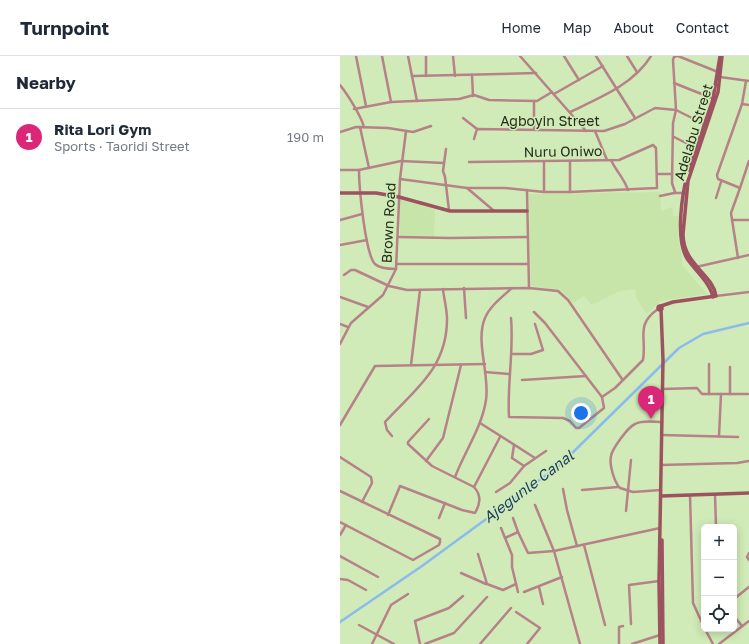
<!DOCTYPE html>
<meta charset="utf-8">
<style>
body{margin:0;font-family:"Golos Text",sans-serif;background:#f2f2f3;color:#1f2937}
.controls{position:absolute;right:12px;bottom:12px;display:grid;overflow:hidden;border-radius:6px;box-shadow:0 2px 10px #0003}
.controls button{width:36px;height:36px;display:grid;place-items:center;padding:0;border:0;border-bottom:1px solid #e0e1e3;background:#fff;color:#1f2937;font:20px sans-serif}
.you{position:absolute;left:241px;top:357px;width:14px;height:14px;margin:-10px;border:3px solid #fff;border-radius:50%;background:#1a73e8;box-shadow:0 0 0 6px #1a73e833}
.badge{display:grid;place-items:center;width:26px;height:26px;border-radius:50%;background:#db2777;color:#fff;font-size:13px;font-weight:700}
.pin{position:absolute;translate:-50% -33px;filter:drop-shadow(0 1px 2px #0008)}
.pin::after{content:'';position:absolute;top:21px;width:14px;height:12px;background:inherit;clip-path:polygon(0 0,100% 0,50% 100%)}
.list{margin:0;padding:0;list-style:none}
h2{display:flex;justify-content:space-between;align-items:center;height:52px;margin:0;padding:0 16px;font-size:17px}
h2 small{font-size:13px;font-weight:400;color:#747a83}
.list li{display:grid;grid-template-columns:26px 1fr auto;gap:12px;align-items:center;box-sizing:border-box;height:56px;padding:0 16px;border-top:1px solid #e0e1e3}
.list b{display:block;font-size:15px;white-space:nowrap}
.list p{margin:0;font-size:13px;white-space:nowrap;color:#747a83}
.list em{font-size:13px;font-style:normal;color:#747a83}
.icon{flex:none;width:22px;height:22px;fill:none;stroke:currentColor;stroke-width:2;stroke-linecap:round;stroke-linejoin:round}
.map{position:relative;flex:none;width:409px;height:588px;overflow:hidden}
header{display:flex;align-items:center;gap:24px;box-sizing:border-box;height:56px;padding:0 20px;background:#fff;border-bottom:1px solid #e0e1e3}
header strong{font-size:19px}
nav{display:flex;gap:22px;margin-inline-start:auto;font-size:14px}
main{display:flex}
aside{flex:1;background:#fff}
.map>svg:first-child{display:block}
.built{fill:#c7e5a9}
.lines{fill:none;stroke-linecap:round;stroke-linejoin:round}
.canal{stroke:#8abbed;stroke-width:2.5}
.street{stroke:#b78188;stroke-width:2.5}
.secondary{stroke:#9d525f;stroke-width:3.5}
.labels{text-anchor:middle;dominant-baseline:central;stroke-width:3;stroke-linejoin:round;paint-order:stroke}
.street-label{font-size:14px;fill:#242e1a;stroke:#d0ebb7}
.water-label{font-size:15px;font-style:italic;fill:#1e4163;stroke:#d0ebb7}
</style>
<header>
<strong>Turnpoint</strong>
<nav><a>Home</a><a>Map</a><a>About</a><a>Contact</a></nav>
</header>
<main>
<aside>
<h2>Nearby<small></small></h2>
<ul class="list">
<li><span class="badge">1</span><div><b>Rita Lori Gym</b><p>Sports · Taoridi Street</p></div><em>190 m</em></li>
</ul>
</aside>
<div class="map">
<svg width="409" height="588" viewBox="0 0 409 588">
<rect width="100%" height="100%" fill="#d0ebb7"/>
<g class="built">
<polygon points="320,136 321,155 332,151 333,160 340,160 338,183 342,200 342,209 367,238 320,245 307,258 297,243 295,233 280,235 252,249 244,240 233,247 222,235 191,230 189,138"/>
<polygon points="60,142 95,154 94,181 60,180"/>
</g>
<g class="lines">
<polyline class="canal" points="0,566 82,510 220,409 339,292 363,278 409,267"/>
<g class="street">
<polyline points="16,0 26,50"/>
<polyline points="42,0 51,46"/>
<polyline points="68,0 77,45"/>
<polyline points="113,0 115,20"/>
<polyline points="180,0 246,75"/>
<polyline points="224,0 239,24"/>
<polyline points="256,0 295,62"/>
<polyline points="287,0 297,16"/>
<polyline points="337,0 334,1 333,4 336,54 333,67 332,127 335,136 334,137 344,137"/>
<polyline points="338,0 378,16"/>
<polyline points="132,19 133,40"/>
<polyline points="73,20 196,17"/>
<polyline points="86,20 86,0"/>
<polyline points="380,21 409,25"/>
<polyline points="406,25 402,48 377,119 378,123 400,132 409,105"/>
<polyline points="334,27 374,43"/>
<path d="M0,29C8,39 21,60 24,71"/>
<polyline points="214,38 263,10"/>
<polyline points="194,45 194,73"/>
<polyline points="402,48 409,49"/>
<polyline points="14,53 51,46 119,43 134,39 149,44 197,45 212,36"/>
<path d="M230,56C259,42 293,29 311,0"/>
<polyline points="123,62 137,73"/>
<polyline points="20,71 29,112"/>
<polyline points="255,75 267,104"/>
<polyline points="0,76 16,71 48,72 73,76 91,70"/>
<polyline points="334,81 356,92"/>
<polyline points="134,83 137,73 264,75 285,68 315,52 336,54 364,68"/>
<polyline points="106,93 103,115 105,121 109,154"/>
<path d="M271,104C276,115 284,122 288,134"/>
<polyline points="0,114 19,114 61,105 104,107"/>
<path d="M19,114C19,130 25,198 35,208C40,213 50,213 56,213"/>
<polyline points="317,118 332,118"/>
<polyline points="60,123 127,132 153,154"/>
<polyline points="127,132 165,132 204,136 230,136 317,132 316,92 313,89 279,104 129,106"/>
<polyline points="187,134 189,232"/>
<polyline points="204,136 204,106"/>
<polyline points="230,136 230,105"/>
<polyline points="320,140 334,137"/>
<polyline points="376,142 381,126"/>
<polyline points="0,164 22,158"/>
<polyline points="392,164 409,164"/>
<polyline points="58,181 110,182 188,181"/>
<polyline points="0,189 27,184"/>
<polyline points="398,202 391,157 400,132"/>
<polyline points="57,208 188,208"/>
<polyline points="356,211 409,199"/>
<polyline points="4,219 11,214 15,214 49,230 67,234 189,232 218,235 228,244 282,323"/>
<polyline points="124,232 126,262"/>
<polyline points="376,240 409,236"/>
<polyline points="0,241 28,251"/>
<path d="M171,262C174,295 167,328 169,361L223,362L230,365L236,372H239L264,352L262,341L205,267L194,256"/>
<polyline points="0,268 8,271"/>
<polyline points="0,288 11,267 43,239 56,213 60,123 66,75"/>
<polyline points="173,298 191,298 203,294 195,268"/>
<polyline points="369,308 369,338"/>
<polyline points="71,309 80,234"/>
<polyline points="390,311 390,338"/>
<polyline points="145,316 169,318"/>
<polyline points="182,324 246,320"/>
<polyline points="323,333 357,332 362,338 408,338"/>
<path d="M262,341L275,332L303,304C307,282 295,269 318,253"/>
<polyline points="89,363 68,386 68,388 92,410 134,431"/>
<polyline points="140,367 195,402"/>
<polyline points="0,369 35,310 145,308"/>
<polyline points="322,379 398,381"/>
<path d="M52,380L47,374L45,366C74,334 107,313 107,263C107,253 104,243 103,233"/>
<polyline points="379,380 381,338"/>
<polyline points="174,389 172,402 184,410"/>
<polyline points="0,401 31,421 32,427 22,446"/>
<polyline points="86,405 103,382 121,309"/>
<polyline points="321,409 397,407 409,405"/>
<path d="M115,421C125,395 142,371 146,344C150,319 135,285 145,262C150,250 162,241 172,232"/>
<polyline points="223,433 227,454 237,490"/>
<polyline points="242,434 278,431"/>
<path d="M321,434L293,436L280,432C274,426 269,408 271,400C272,393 288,371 295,368C302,364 314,366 322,366"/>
<polyline points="0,435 100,483 100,486 99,489 73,504 0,466"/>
<polyline points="156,436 170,427 184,410 206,395"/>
<polyline points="350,439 353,547 364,571"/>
<polyline points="375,439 376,471"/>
<polyline points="195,449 214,495 240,588"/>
<polyline points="286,455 291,404"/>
<path d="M48,459L60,430L122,454L135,457C140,448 142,440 134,431L160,381"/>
<polyline points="99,462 105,447"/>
<polyline points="173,462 178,476"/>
<polyline points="161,472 172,499 172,511 178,536"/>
<polyline points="0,479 6,469"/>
<polyline points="165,482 178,476 188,497 214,495 320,472"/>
<polyline points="244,489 265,569"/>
<polyline points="409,497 407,501 409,504"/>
<polyline points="138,498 147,528 163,534 176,528"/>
<polyline points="0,500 38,521"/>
<polyline points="121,517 146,528"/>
<polyline points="0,523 8,524 26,534"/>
<polyline points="199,531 203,548"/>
<polyline points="184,536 222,521"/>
<polyline points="394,543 409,531"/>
<polyline points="176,556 200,572 187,588"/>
<polyline points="394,560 402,570"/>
<polyline points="291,568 289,529 319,525"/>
<polyline points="19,569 54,588"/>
<polyline points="365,573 373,588"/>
<polyline points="32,588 51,549 68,538"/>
<polyline points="80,588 75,565 109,552 123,540"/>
<polyline points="85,588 114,577 147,541"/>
<polyline points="140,588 171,552"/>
<polyline points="279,588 279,571 283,570"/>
<polyline points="292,588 320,579"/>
<polyline points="379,588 409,565"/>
</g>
<g class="secondary">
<polyline points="349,114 373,43 380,0"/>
<path d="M345,128C341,148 336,187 348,204C356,215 370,227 373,241"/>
<polyline points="0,137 36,137 59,141 110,155 187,155"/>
<circle cx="320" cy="252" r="2"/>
<path d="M321,250L333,246L376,240C373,218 343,209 343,178L348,125L378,36L382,0"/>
<polyline points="321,440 409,437"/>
<polyline points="322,484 323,588"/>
<polyline points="320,588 319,525 323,304 321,253"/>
</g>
</g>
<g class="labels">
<g class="street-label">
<text x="210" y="64">Agboyin Street</text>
<text transform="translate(353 76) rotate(-73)">Adelabu Street</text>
<text transform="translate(223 95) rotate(-1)">Nuru Oniwo</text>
<text transform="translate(48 167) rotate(-87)">Brown Road</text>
</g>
<g class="water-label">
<text transform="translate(188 430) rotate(-37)">Ajegunle Canal</text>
</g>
</g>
</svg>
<div class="controls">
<button>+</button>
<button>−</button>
<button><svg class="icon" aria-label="locate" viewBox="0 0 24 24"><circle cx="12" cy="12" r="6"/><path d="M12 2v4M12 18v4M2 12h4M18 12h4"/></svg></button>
</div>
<div class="you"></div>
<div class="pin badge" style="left:311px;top:363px">1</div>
</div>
</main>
